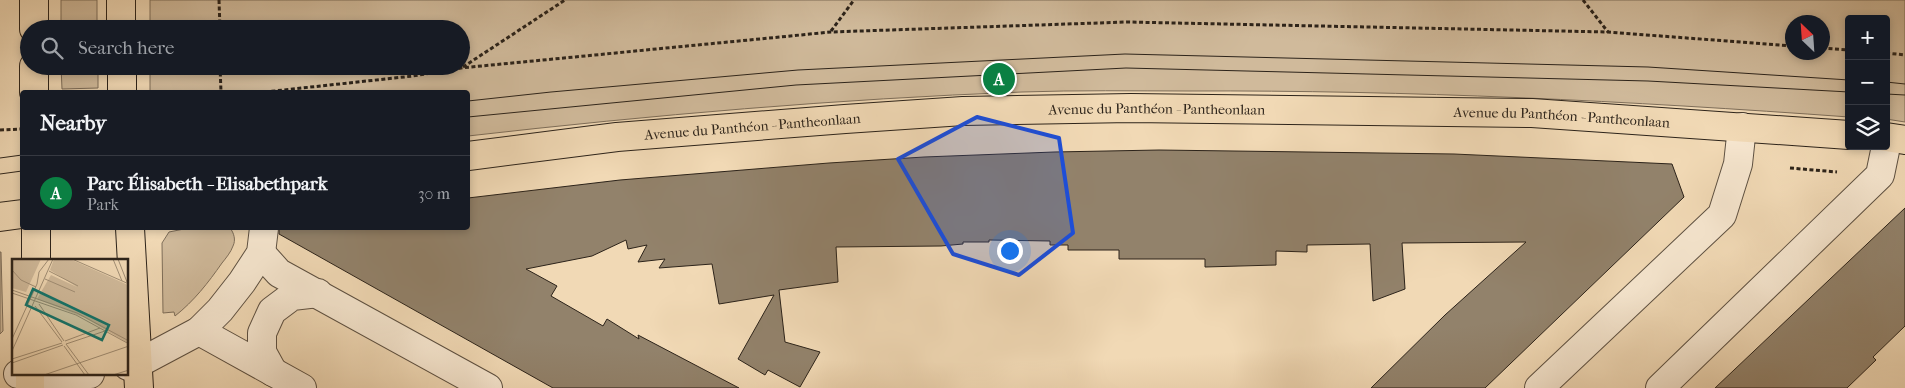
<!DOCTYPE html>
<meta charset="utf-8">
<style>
body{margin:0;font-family:"IM FELL French Canon",serif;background:#20242c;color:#f1f3f6}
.controls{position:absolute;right:15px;top:15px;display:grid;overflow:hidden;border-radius:5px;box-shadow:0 2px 8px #0003}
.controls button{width:45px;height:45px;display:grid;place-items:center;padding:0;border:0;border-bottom:1px solid #363941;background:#171b24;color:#f1f3f6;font:25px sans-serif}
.compass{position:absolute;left:1785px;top:15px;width:45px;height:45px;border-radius:50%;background:#171b24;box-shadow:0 2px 8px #0003;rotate:335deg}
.you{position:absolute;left:1009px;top:250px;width:18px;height:18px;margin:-12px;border:4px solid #fff;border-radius:50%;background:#1a73e8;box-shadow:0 0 0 8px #1a73e833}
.badge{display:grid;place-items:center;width:32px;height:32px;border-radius:50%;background:#0b8043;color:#fff;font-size:16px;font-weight:700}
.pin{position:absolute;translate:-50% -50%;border:2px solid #fff;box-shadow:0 1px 5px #0006}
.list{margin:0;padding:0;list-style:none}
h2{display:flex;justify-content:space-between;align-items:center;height:65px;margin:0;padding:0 20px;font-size:21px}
h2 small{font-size:16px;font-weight:400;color:#9ea1a6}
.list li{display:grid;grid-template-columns:32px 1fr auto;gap:15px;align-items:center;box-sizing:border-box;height:75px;padding:0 20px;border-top:1px solid #363941}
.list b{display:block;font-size:19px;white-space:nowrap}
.list p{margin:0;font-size:16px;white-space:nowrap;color:#9ea1a6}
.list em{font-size:16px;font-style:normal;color:#9ea1a6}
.icon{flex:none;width:28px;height:28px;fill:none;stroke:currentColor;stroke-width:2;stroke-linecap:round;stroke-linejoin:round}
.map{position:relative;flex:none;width:1905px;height:388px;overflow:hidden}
.search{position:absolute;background:#171b24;box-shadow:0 2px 8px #0003;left:20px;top:20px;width:450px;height:55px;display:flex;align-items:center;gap:12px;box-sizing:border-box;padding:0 18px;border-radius:28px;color:#9ea1a6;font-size:19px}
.panel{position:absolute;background:#171b24;box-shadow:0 2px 8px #0003;left:20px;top:90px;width:450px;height:140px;border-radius:5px}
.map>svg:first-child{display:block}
.green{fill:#d0ba9b;stroke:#7e6e5a;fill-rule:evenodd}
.building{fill:#92826b;stroke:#2c231a}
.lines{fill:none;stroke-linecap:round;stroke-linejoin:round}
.street-casing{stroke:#5d5041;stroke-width:30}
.primary-casing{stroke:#2c231a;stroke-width:30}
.path{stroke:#2c231a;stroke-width:3;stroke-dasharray:4 2.5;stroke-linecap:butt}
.street{stroke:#f6e6cf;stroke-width:28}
.primary{stroke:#f1d9b5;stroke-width:28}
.tram{stroke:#2c231a;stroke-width:1}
.marked{fill:#1d4ed8;fill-opacity:0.2;stroke:#1d4ed8;stroke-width:4;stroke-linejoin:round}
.labels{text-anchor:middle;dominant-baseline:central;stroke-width:4;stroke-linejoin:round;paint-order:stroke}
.street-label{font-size:14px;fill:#2c231a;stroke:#f6e6cf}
.inset-road{fill:none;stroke:#a29077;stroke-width:1}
.view{fill:#0f766e;fill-opacity:0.15;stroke:#0f766e;stroke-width:2.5}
.inset-edge{fill:none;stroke:#2c231a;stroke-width:2.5}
</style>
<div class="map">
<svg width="1905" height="388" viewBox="0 0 1905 388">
<rect width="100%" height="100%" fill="#f1d9b5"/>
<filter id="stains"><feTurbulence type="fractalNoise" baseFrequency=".004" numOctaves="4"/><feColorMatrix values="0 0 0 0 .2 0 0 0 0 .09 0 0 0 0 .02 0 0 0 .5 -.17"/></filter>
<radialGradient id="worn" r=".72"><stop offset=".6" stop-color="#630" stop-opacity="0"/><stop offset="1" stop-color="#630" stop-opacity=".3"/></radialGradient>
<g class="green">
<rect x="61" y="0" width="36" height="29"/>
<path d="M150,0H1905V122L1886,119V19H1849V117C1629,101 1409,90 1189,91C1133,91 1078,90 1022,92C837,99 652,115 468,136V92H150V66H461V29H150ZM1792,22H1822V52H1792Z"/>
<polygon points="61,66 98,66 98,88 62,89"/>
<path d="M189,228H230C234,233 236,240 233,246C231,252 226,258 222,263C208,283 194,301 175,316L174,312L163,313L162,243L169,232Z"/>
<polygon points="0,252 1,252 3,331 0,334"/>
</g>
<g class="building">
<polygon points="1159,150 1454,154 1672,164 1684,197 1485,388 1371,388 1445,315 1526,242 1402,243 1405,289 1373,301 1370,244 1307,245 1307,252 1276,251 1276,265 1205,267 1205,259 1119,259 1119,250 1068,250 1068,245 1050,245 1050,241 989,240 989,242 963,242 963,244 941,246 836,247 838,282 779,290 785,342 820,352 800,387 768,370 765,375 738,359 774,295 719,304 712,264 659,268 665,259 638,262 647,245 628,249 626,240 592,256 526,269 557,286 551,296 603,326 607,319 639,339 638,335 739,388 553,388 279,234 279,228 468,228 468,198 620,180 829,163 924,157 1054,152"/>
<polygon points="1905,208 1905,326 1873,357 1876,360 1847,388 1715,388"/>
</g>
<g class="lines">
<defs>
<g id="street">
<polyline points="261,253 279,273 488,388"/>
<polyline points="199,331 302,388"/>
<polyline points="128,366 137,364 199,331 220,310 242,282 261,253 264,228"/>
<polyline points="273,372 262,352 262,333 272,311 292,296 318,293"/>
<polyline points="18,374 30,377 90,374"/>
<polyline points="1539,388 1722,215 1738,164 1742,127"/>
<polyline points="1660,388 1880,175 1886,146"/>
</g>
<g id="primary">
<polyline points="34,0 34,29"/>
<polyline points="121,0 121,29"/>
<polyline points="34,66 34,92"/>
<polyline points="122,66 122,92"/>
<polyline points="1886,137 1905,140"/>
<path id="s1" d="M468,156L617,137L845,119L963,111L1131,108L1532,113L1849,135"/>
<polyline points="0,217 22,214"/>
<polyline points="36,228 36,260"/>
<polyline points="130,228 139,388"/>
<polyline points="30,388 30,374"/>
</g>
</defs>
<use href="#street" class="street-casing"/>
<use href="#primary" class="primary-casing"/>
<g class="path">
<polyline points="219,0 220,29"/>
<polyline points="1583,0 1608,32"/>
<polyline points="831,31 854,0"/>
<polyline points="1822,48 1849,50"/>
<polyline points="1886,53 1905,55"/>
<polyline points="220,66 221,92"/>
<polyline points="463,67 565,0"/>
<polyline points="265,92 413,76 461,68 831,32 1127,22 1608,32 1792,46"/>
<polyline points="0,130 22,129"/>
<polyline points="1790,168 1837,172"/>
</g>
<use href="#street" class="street"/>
<use href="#primary" class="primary"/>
<g class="tram">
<polyline points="1886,82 1905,84"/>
<polyline points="1886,94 1905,95"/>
<polyline points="468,101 551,92 798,70 1125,54 1648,67 1849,80"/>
<polyline points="468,117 796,85 1126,68 1648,81 1849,92"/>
<polyline points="0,158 22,155"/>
<polyline points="0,174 22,171"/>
</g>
</g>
<path class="marked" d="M977,117L1059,138L1073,233L1019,275L953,254L898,159Z"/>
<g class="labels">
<g class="street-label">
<text stroke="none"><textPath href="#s1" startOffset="691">Avenue du Panthéon - Pantheonlaan</textPath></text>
<text stroke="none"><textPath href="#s1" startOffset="1096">Avenue du Panthéon - Pantheonlaan</textPath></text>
<text stroke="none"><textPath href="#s1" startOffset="286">Avenue du Panthéon - Pantheonlaan</textPath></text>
</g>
</g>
<g transform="translate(12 259)">
<rect width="116" height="116" fill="#f1d9b5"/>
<path d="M0,0H29L14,33L0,29ZM42,0H58L116,26V84L73,59L25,40L39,16L65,28L38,11Z" fill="#d0ba9b"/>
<path class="inset-road" d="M60,0L117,25M101,0L110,22M106,0L115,23M0,11L9,21L24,28M37,12L66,27M33,20L63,33M0,31L65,54L117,82M0,34L64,56L117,85M27,45L52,82M23,47L50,83M0,80L25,25L27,13L37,0M53,82L88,69M54,85L93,72M54,85L77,116M52,87L73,116M0,92L41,0M0,100L50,84M0,104L51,86M32,116L117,87M101,116L117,111"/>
<path class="view" d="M21,30L97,66L90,81L14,46Z"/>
<rect width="116" height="116" class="inset-edge"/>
</g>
<rect width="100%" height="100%" filter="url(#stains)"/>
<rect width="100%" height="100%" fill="url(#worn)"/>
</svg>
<div class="controls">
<button>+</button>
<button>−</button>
<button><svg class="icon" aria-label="layers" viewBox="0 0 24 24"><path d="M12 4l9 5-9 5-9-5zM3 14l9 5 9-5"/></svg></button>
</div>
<svg class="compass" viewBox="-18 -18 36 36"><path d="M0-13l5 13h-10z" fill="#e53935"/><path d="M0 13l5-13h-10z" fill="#9ea1a6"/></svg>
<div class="you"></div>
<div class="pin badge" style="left:999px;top:79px">A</div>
<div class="search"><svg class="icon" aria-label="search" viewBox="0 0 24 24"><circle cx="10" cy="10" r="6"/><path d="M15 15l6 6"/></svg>Search here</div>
<section class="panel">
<h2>Nearby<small></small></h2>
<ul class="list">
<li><span class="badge">A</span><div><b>Parc Élisabeth - Elisabethpark</b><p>Park</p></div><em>30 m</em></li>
</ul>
</section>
</div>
